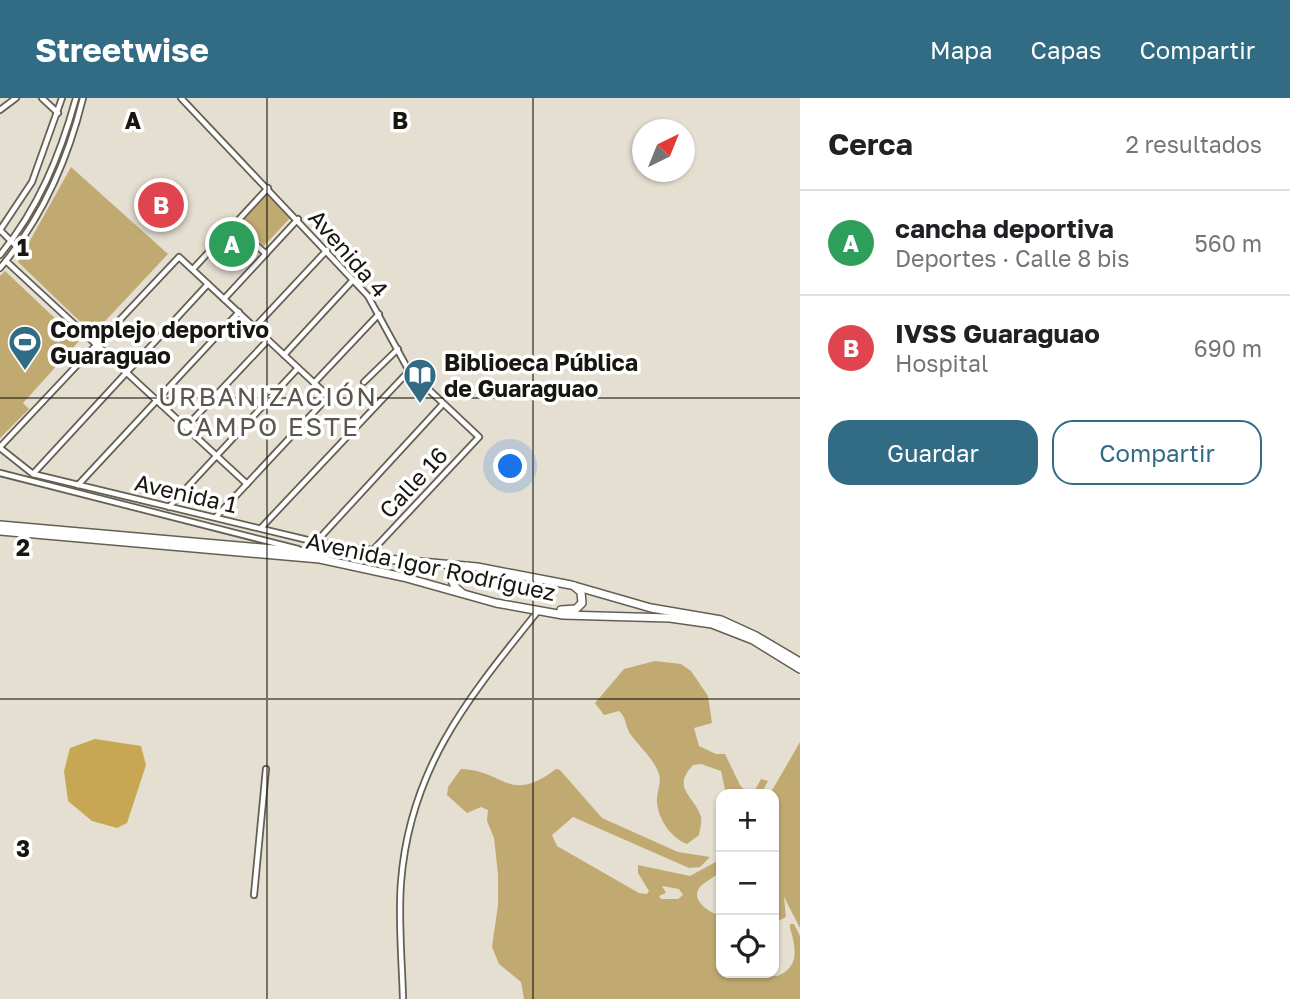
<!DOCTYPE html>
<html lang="es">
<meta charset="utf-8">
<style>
body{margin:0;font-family:"Golos Text",sans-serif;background:#f6f6f6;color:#202124}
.controls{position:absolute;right:21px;bottom:21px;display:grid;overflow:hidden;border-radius:14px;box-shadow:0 2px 5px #0004}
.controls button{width:63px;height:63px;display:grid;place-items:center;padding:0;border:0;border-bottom:2px solid #e0e0e0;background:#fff;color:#202124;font:35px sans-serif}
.compass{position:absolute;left:632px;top:21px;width:63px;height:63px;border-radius:50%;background:#fff;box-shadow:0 2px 5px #0004;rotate:43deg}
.you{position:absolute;left:511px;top:369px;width:24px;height:24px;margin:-18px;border:5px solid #fff;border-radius:50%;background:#1a73e8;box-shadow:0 0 0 10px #1a73e833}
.badge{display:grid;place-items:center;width:46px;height:46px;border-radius:50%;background:#316c84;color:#fff;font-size:23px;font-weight:700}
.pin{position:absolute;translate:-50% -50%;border:4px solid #fff;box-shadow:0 2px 7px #0006}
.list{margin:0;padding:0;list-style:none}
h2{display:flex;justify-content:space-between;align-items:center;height:91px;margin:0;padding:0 28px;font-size:30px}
h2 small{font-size:23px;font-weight:400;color:#757577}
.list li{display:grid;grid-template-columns:46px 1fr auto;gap:21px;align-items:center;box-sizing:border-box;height:105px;padding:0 28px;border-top:2px solid #e0e0e0}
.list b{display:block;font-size:26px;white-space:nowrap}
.list p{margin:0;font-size:23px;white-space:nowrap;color:#757577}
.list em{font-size:23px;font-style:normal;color:#757577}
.actions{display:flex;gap:14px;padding:21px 28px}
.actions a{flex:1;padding:16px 0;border:2px solid #316c84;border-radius:21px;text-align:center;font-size:24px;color:#316c84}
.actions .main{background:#316c84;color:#fff}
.icon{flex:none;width:38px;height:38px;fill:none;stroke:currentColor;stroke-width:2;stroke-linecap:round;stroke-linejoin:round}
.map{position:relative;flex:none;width:800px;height:901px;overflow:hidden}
header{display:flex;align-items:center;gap:42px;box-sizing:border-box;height:98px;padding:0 35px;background:#316c84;color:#fff}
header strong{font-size:33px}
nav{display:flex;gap:38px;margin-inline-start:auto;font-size:24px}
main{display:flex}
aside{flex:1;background:#fff}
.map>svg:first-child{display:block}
.green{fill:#c1aa72;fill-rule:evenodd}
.water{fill:#c8a754}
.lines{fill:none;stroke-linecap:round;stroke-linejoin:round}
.street-casing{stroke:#645f53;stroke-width:8}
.highway-casing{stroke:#645f53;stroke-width:10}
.street{stroke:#fff;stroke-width:4.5}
.highway{stroke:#fff;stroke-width:7}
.grid{fill:none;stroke:#181611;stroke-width:2;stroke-opacity:0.55}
.labels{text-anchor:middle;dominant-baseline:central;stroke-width:7;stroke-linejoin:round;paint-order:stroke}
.street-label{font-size:23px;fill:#181611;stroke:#fff}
.poi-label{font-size:23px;font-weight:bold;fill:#181611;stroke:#fff;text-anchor:start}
.quarter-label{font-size:26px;letter-spacing:2px;fill:#5c574c;stroke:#fff}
.grid-label{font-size:23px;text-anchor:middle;font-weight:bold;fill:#181611;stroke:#fff;stroke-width:7;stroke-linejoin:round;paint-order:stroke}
</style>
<header>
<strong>Streetwise</strong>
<nav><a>Mapa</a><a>Capas</a><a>Compartir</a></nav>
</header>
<main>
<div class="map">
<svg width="800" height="901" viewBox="0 0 800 901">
<rect width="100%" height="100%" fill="#e5dfd1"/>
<g class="green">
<polygon points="71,69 168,156 93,236 18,164"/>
<polygon points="267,97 291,119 264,148 240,124"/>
<polygon points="5,173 79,243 23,305 29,311 0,340 0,178"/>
<path d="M655,563L681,566L691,573L708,598L712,625L694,630L699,648L716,656H725L740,687L748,696L755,692L761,681L768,683L761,696H726L721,673L701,666L693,667C671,691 694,697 701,719C702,726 700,730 699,737L687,746C671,740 658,721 657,704C656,695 662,685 659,676C653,660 640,649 631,637C625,629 627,620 619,613L604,617L595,605L624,571Z"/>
<polygon points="800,644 800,830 784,799 786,819 774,825 774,696 770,696"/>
<path d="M461,671C505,672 508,707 556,671L560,672L602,720L678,754L710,759L700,769L689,770L573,719L552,737L557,748L639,795L647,796L649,793L638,775V767L690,778L721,761V774C715,778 708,782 702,787C687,800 709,815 721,818V875L777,878C800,870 796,849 790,830V826H794L800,838V901H524L521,884L499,866L492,849L498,807V776L494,740L487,723L488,712L481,709L467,715L447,697L448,689ZM662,788L679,791L683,797L678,801H661L659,798L666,795Z"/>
</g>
<polygon class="water" points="95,641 141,648 146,667 127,725 117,730 92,723 68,703 64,673 70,650"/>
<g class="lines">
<defs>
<g id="street">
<polyline points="42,0 58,15"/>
<polyline points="0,12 16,0"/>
<polyline points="234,127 266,156"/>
<polyline points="0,132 32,84 62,0"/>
<polyline points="0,132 16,148"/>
<path d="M0,157C38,111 60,58 76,0"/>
<polyline points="6,163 247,386"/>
<path d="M0,170C41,122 68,61 83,0"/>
<polyline points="193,171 268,90"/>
<polyline points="224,201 298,121"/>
<polyline points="255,229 327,152"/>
<polyline points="284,257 353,182"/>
<polyline points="364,284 398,251"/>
<polyline points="314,285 379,216"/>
<polyline points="186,329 268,242"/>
<polyline points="0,349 179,159 326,296 326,301 216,419"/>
<polyline points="0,350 33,376 316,444 373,452 479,339 409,273 368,198 181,0"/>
<polyline points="0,375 298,451"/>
<polyline points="33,376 208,186"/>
<polyline points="78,387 239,214"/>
<polyline points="169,409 298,270"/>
<polyline points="261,430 409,273"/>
<polyline points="316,444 442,307"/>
<polyline points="254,797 266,671"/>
<path d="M403,901C402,862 398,822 401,784C410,669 469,599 538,513"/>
</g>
<g id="highway">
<polyline points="0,427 477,469 571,487 651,510 721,522 756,538 800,564"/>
<polyline points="0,433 320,461 403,479 496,505 563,517 670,520 712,526 753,542 800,571"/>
<polyline points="462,495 455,489 451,480 456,472 467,468"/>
<polyline points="561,512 576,511 582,505 581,494 574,488"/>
</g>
</defs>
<use href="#street" class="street-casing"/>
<use href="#highway" class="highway-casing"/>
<use href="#street" class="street"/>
<use href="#highway" class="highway"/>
</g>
<path class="grid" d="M267,0V901M533,0V901M0,300H800M0,601H800"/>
<defs>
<symbol id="stadium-pin" viewBox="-11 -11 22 30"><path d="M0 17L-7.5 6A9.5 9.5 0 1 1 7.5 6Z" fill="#316c84" stroke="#fff"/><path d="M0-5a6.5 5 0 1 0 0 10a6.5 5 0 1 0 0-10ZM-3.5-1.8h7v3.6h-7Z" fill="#fff"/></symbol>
<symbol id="library-pin" viewBox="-11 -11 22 30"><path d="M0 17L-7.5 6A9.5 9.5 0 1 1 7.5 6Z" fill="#316c84" stroke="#fff"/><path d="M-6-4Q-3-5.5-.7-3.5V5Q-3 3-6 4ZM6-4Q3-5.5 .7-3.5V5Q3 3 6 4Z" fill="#fff"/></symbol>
</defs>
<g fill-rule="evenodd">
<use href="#stadium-pin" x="6" y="225" width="38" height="52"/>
<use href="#library-pin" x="401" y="258" width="38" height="52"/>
</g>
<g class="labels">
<g class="street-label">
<text transform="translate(349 155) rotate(49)">Avenida 4</text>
<text transform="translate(413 384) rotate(-47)">Calle 16</text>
<text transform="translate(186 395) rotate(13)">Avenida 1</text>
<text transform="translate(431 468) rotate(12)">Avenida Igor Rodríguez</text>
</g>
<g class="poi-label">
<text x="50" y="231">Complejo deportivo<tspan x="50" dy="26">Guaraguao</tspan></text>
<text x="444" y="264">Biblioeca Pública<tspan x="444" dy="26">de Guaraguao</tspan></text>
</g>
<g class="quarter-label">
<text x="268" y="298">URBANIZACIÓN<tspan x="268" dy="30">CAMPO ESTE</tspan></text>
</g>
</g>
<g class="grid-label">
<text x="133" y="31">A</text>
<text x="400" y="31">B</text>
<text x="23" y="158">1</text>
<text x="23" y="458">2</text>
<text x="23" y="759">3</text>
</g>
</svg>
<div class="controls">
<button>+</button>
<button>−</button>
<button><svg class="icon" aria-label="locate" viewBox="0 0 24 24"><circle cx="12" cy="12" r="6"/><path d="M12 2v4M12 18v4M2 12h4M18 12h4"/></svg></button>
</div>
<svg class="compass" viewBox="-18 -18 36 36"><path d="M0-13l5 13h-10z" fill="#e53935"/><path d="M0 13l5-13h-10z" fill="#757577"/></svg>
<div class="you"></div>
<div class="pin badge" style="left:232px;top:146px;background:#2e9e5b">A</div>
<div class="pin badge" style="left:161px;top:107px;background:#e0444e">B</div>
</div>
<aside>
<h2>Cerca<small>2 resultados</small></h2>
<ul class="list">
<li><span class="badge" style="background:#2e9e5b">A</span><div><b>cancha deportiva</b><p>Deportes · Calle 8 bis</p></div><em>560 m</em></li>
<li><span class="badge" style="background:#e0444e">B</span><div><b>IVSS Guaraguao</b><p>Hospital</p></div><em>690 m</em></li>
</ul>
<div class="actions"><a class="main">Guardar</a><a>Compartir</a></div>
</aside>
</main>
